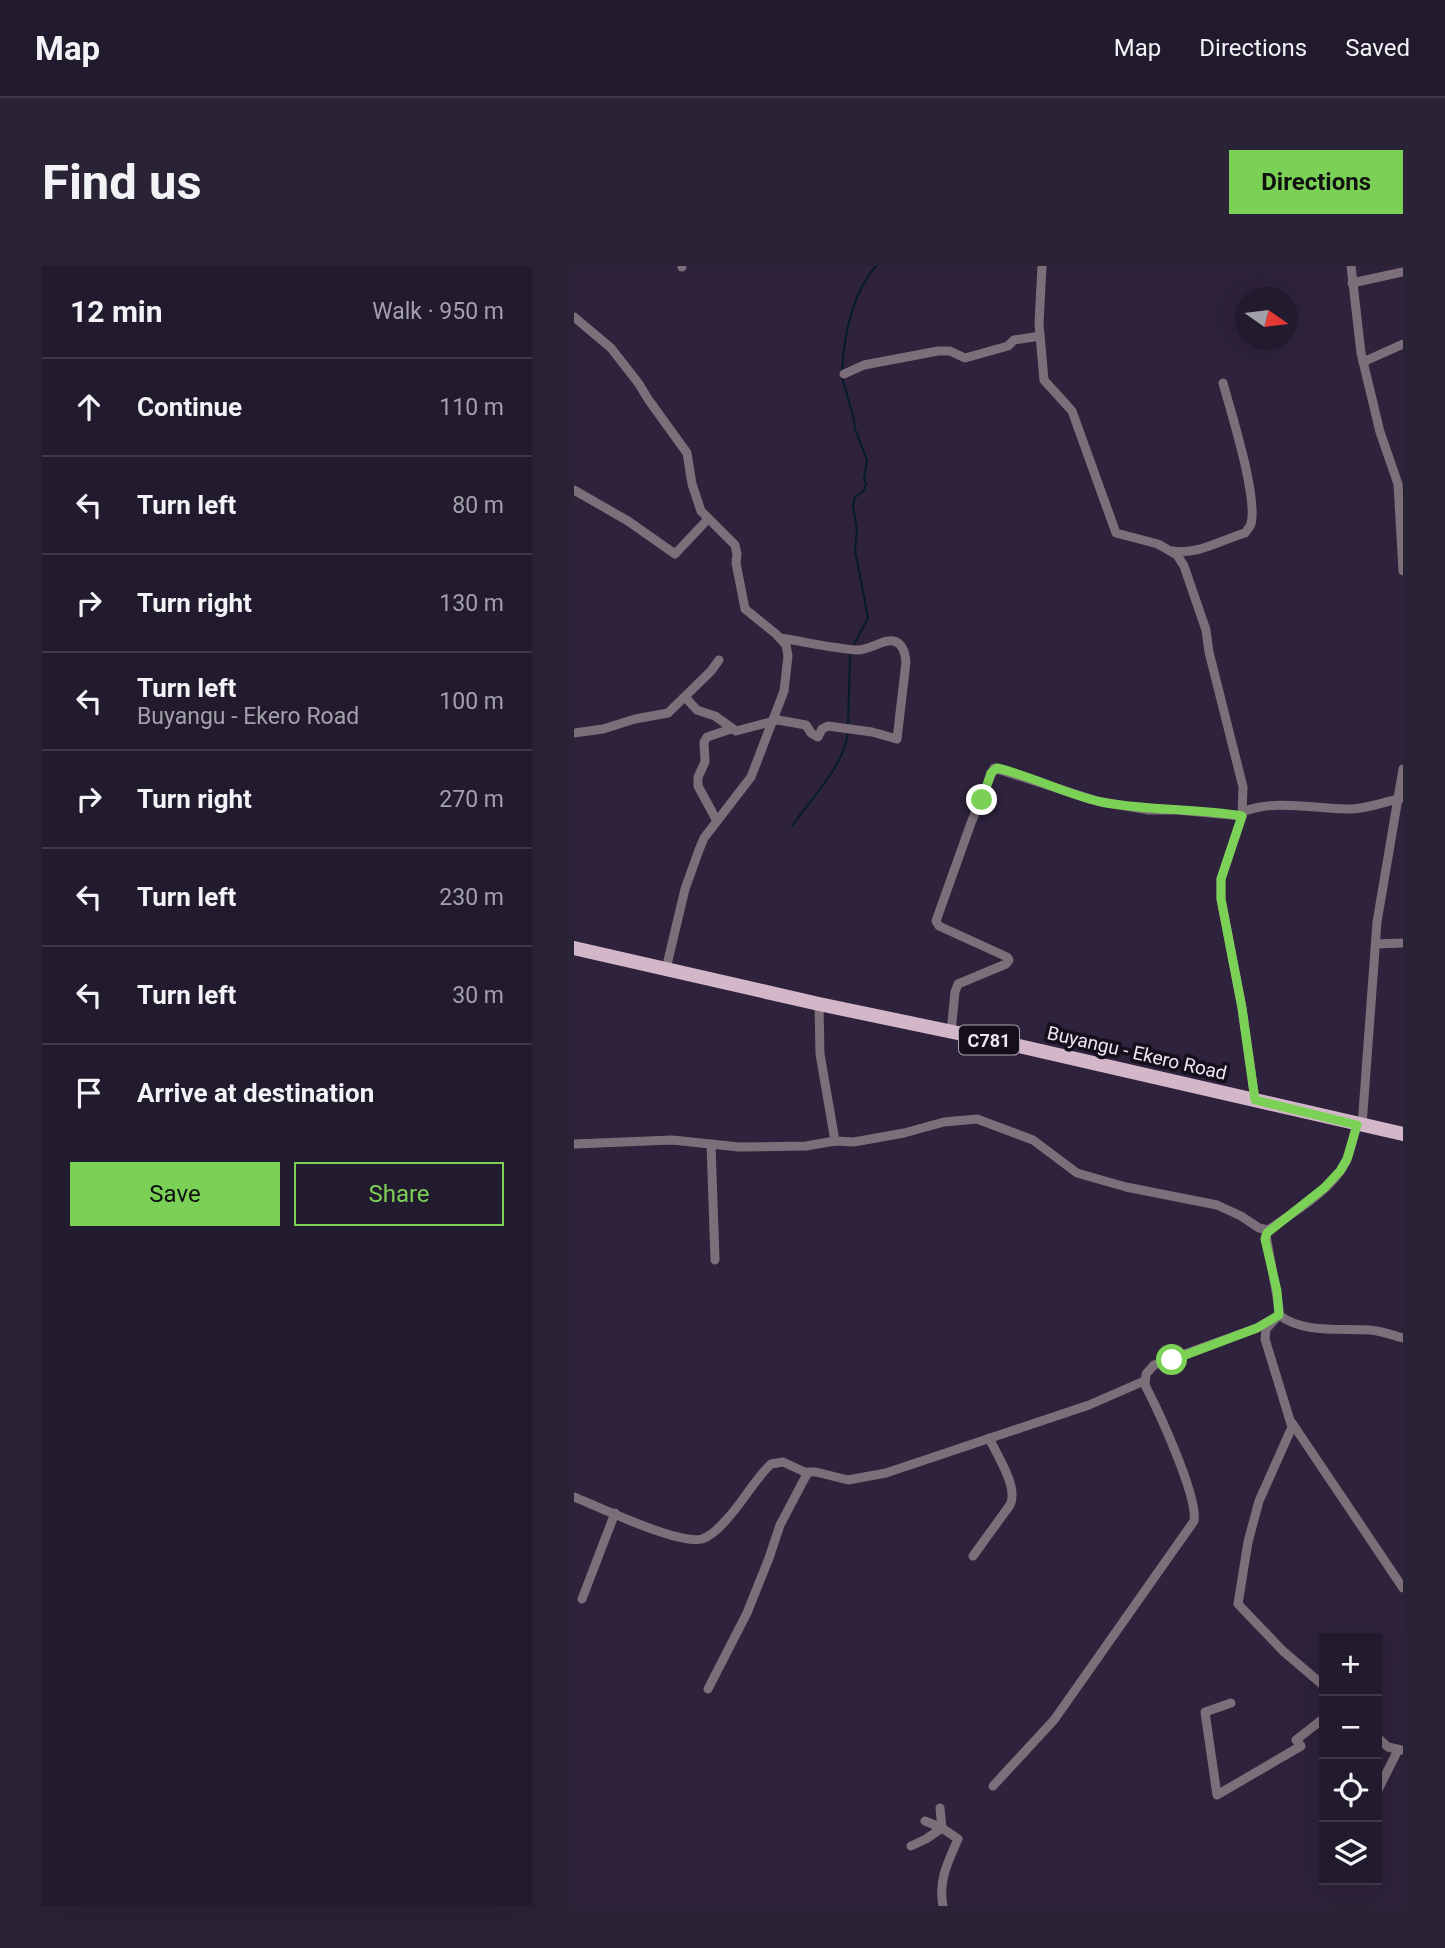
<!DOCTYPE html>
<meta charset="utf-8">
<style>
body{margin:0;font-family:Roboto,sans-serif;background:#2a2335;color:#f1f3f6}
.controls{position:absolute;right:21px;bottom:21px;display:grid;overflow:hidden;border-radius:0px;box-shadow:0 7px 28px #0002}
.controls button{width:63px;height:63px;display:grid;place-items:center;padding:0;border:0;border-bottom:2px solid #3f3849;background:#221a2d;color:#f1f3f6;font:35px sans-serif}
.compass{position:absolute;left:661px;top:21px;width:63px;height:63px;border-radius:50%;background:#221a2d;box-shadow:0 7px 28px #0002;rotate:104deg}
.stop{position:absolute;width:21px;height:21px;margin:-16px;border:5px solid #7bd156;border-radius:50%;background:#fff}
.stop.end{background:#7bd156;border-color:#fff;box-shadow:0 2px 7px #0008}
.list{margin:0;padding:0;list-style:none}
h2{display:flex;justify-content:space-between;align-items:center;height:91px;margin:0;padding:0 28px;font-size:30px}
h2 small{font-size:23px;font-weight:400;color:#a2a1aa}
.list li{display:grid;grid-template-columns:46px 1fr auto;gap:21px;align-items:center;box-sizing:border-box;height:98px;padding:0 28px;border-top:2px solid #3f3849}
.list b{display:block;font-size:26px;white-space:nowrap}
.list p{margin:0;font-size:23px;white-space:nowrap;color:#a2a1aa}
.list em{font-size:23px;font-style:normal;color:#a2a1aa}
.actions{display:flex;gap:14px;padding:21px 28px}
.actions a{flex:1;padding:16px 0;border:2px solid #7bd156;border-radius:0px;text-align:center;font-size:24px;color:#7bd156}
.actions .main{background:#7bd156;color:#111}
.icon{flex:none;width:38px;height:38px;fill:none;stroke:currentColor;stroke-width:2;stroke-linecap:round;stroke-linejoin:round}
.map{position:relative;flex:none;width:829px;height:1640px;overflow:hidden;border-radius:0px}
header{display:flex;align-items:center;gap:42px;box-sizing:border-box;height:98px;padding:0 35px;background:#221a2d;border-bottom:2px solid #3f3849}
header strong{font-size:33px}
nav{display:flex;gap:38px;margin-inline-start:auto;font-size:24px}
.intro{display:flex;align-items:center;justify-content:space-between;box-sizing:border-box;height:168px;padding:0 42px}
h1{margin:0;font-size:49px}
.button{padding:18px 32px;border-radius:0px;background:#7bd156;color:#111;font-size:24px;font-weight:700}
main{display:flex;gap:42px;padding:0 42px}
aside{flex:1;background:#221a2d;border-radius:0px;box-shadow:0 7px 28px #0002}
.map>svg:first-child{display:block}
.lines{fill:none;stroke-linecap:round;stroke-linejoin:round}
.stream{stroke:#051c2a;stroke-width:2}
.street{stroke:#7d6f79;stroke-width:9}
.primary{stroke:#d3b7c9;stroke-width:14}
.route{stroke:#7bd156;stroke-width:9}
.labels{text-anchor:middle;dominant-baseline:central;stroke-width:7;stroke-linejoin:round;paint-order:stroke}
.shield{fill:#140f1a;stroke:#aba5b4;stroke-width:2}
.shield-label{font-size:18px;font-weight:bold;fill:#ece5f6}
.street-label{font-size:19px;fill:#ece5f6;stroke:#140f1a}
</style>
<header>
<strong>Map</strong>
<nav><a>Map</a><a>Directions</a><a>Saved</a></nav>
</header>
<div class="intro"><h1>Find us</h1><a class="button">Directions</a></div>
<main>
<aside>
<h2>12 min<small>Walk · 950 m</small></h2>
<ul class="list">
<li><svg class="icon" aria-label="ahead" viewBox="0 0 24 24"><path d="M12 20V5M6 11l6-6 6 6"/></svg><div><b>Continue</b></div><em>110 m</em></li>
<li><svg class="icon" aria-label="left" viewBox="0 0 24 24"><path d="M17 20v-9H6M10 6l-5 5 5 5"/></svg><div><b>Turn left</b></div><em>80 m</em></li>
<li><svg class="icon" aria-label="right" viewBox="0 0 24 24"><path d="M7 20v-9h11M14 6l5 5-5 5"/></svg><div><b>Turn right</b></div><em>130 m</em></li>
<li><svg class="icon" aria-label="left" viewBox="0 0 24 24"><path d="M17 20v-9H6M10 6l-5 5 5 5"/></svg><div><b>Turn left</b><p>Buyangu - Ekero Road</p></div><em>100 m</em></li>
<li><svg class="icon" aria-label="right" viewBox="0 0 24 24"><path d="M7 20v-9h11M14 6l5 5-5 5"/></svg><div><b>Turn right</b></div><em>270 m</em></li>
<li><svg class="icon" aria-label="left" viewBox="0 0 24 24"><path d="M17 20v-9H6M10 6l-5 5 5 5"/></svg><div><b>Turn left</b></div><em>230 m</em></li>
<li><svg class="icon" aria-label="left" viewBox="0 0 24 24"><path d="M17 20v-9H6M10 6l-5 5 5 5"/></svg><div><b>Turn left</b></div><em>30 m</em></li>
<li><svg class="icon" aria-label="arrive" viewBox="0 0 24 24"><path d="M6 21V4h12l-3 4 3 4H6"/></svg><div><b>Arrive at destination</b></div></li>
</ul>
<div class="actions"><a class="main">Save</a><a>Share</a></div>
</aside>
<div class="map">
<svg width="829" height="1640" viewBox="0 0 829 1640">
<rect width="100%" height="100%" fill="#2e223c"/>
<g class="lines">
<g class="stream">
<path d="M268,106C270,70 278,27 302,0"/>
<polyline points="268,111 280,154 281,163 293,194 290,213 292,218 290,225 281,231 279,239 283,266 281,284 294,352 279,380"/>
<polyline points="274,460 276,389"/>
<path d="M218,560C237,532 270,501 274,466"/>
</g>
<g class="street">
<polyline points="108,0 108,1"/>
<polyline points="468,0 465,58 470,114 498,145 542,267 584,278 603,289 610,300 632,364 635,386 669,521 668,550 647,613 647,633 668,742 681,834"/>
<polyline points="777,0 787,87 806,166 824,218 829,305"/>
<polyline points="778,17 829,6"/>
<polyline points="0,51 37,82 65,118 74,133 113,187 118,218 127,245 161,279 163,288 162,297 171,343 202,368 212,379 214,390 210,425 177,511 130,572 125,584 111,623 92,703"/>
<polyline points="789,96 829,78"/>
<polyline points="270,108 290,99 364,85 376,85 391,92 434,80 440,74 466,70"/>
<polyline points="0,224 54,255 101,288 134,253"/>
<path d="M599,285C624,289 647,274 671,267C673,264 676,261 677,258C684,231 657,146 649,117"/>
<path d="M111,431L123,444L141,450L162,465L204,454L232,459L237,467L244,471L248,463L254,460L298,466L323,473L332,396C331,387 329,377 319,375C309,373 297,384 283,384C257,382 232,376 206,372"/>
<polyline points="0,467 29,463 61,453 94,447 137,405 145,394"/>
<path d="M668,546C705,532 741,544 778,543C796,542 811,536 827,532"/>
<polyline points="143,555 124,520 124,511 131,496 130,476 133,471 157,463"/>
<polyline points="802,678 829,677"/>
<polyline points="245,738 246,788 261,875"/>
<polyline points="377,766 381,726 384,718 432,698 435,694 433,691 365,660 362,655 397,557 420,502 523,535 575,544 603,544 668,550"/>
<polyline points="788,860 803,656 829,503"/>
<polyline points="0,878 98,874 165,881 232,880 261,875 280,876 330,867 370,856 403,853 459,874 503,907 552,921 643,939 667,950 685,962 694,964"/>
<polyline points="137,878 141,994"/>
<path d="M705,1049C730,1068 766,1062 796,1064C807,1065 818,1069 829,1072"/>
<polyline points="718,1157 829,1322"/>
<path d="M0,1231C25,1241 104,1279 128,1273C137,1270 147,1260 153,1253C169,1236 180,1214 197,1198L209,1196L233,1207"/>
<path d="M399,1290L436,1239C445,1222 423,1189 415,1172"/>
<polyline points="8,1333 41,1247"/>
<path d="M750,1420L709,1385L664,1338L674,1276L685,1235L718,1161L691,1073L692,1063L705,1049V1042L692,969L694,964C720,946 757,925 772,896C777,884 779,871 783,859"/>
<polyline points="134,1423 173,1347 195,1292 206,1259 234,1206 242,1206 274,1214 312,1207 515,1139 570,1115"/>
<polyline points="657,1437 631,1446 643,1529 727,1480 722,1474 750,1452"/>
<polyline points="803,1471 814,1481 827,1484"/>
<path d="M419,1520L480,1454L620,1255C624,1230 584,1144 571,1119L572,1108L580,1099L683,1062L697,1054"/>
<polyline points="803,1526 824,1484"/>
<polyline points="366,1542 368,1562"/>
<path d="M351,1555L368,1562L384,1573C374,1596 364,1614 369,1640"/>
<polyline points="337,1580 352,1573 368,1562"/>
</g>
<polyline class="primary" points="0,682 245,738 441,779 829,868"/>
</g>
<g class="lines">
<path class="route" d="M408,534L417,507L423,502C458,510 491,528 527,536C573,545 621,542 668,550L647,613V633L668,742L681,834L783,859L773,893L766,905L750,922L693,967L691,973L703,1025L705,1049L683,1062L598,1094"/>
</g>
<g class="labels">
<rect class="shield" x="385" y="759.5" width="60" height="29" rx="5"/>
<g class="shield-label">
<text x="415" y="774">C781</text>
</g>
<g class="street-label">
<text transform="translate(563 787) rotate(13)">Buyangu - Ekero Road</text>
</g>
</g>
</svg>
<div class="controls">
<button>+</button>
<button>−</button>
<button><svg class="icon" aria-label="locate" viewBox="0 0 24 24"><circle cx="12" cy="12" r="6"/><path d="M12 2v4M12 18v4M2 12h4M18 12h4"/></svg></button>
<button><svg class="icon" aria-label="layers" viewBox="0 0 24 24"><path d="M12 4l9 5-9 5-9-5zM3 14l9 5 9-5"/></svg></button>
</div>
<svg class="compass" viewBox="-18 -18 36 36"><path d="M0-13l5 13h-10z" fill="#e53935"/><path d="M0 13l5-13h-10z" fill="#a2a1aa"/></svg>
<div class="stop" style="left:598px;top:1094px"></div>
<div class="stop end" style="left:408px;top:534px"></div>
</div>
</main>
